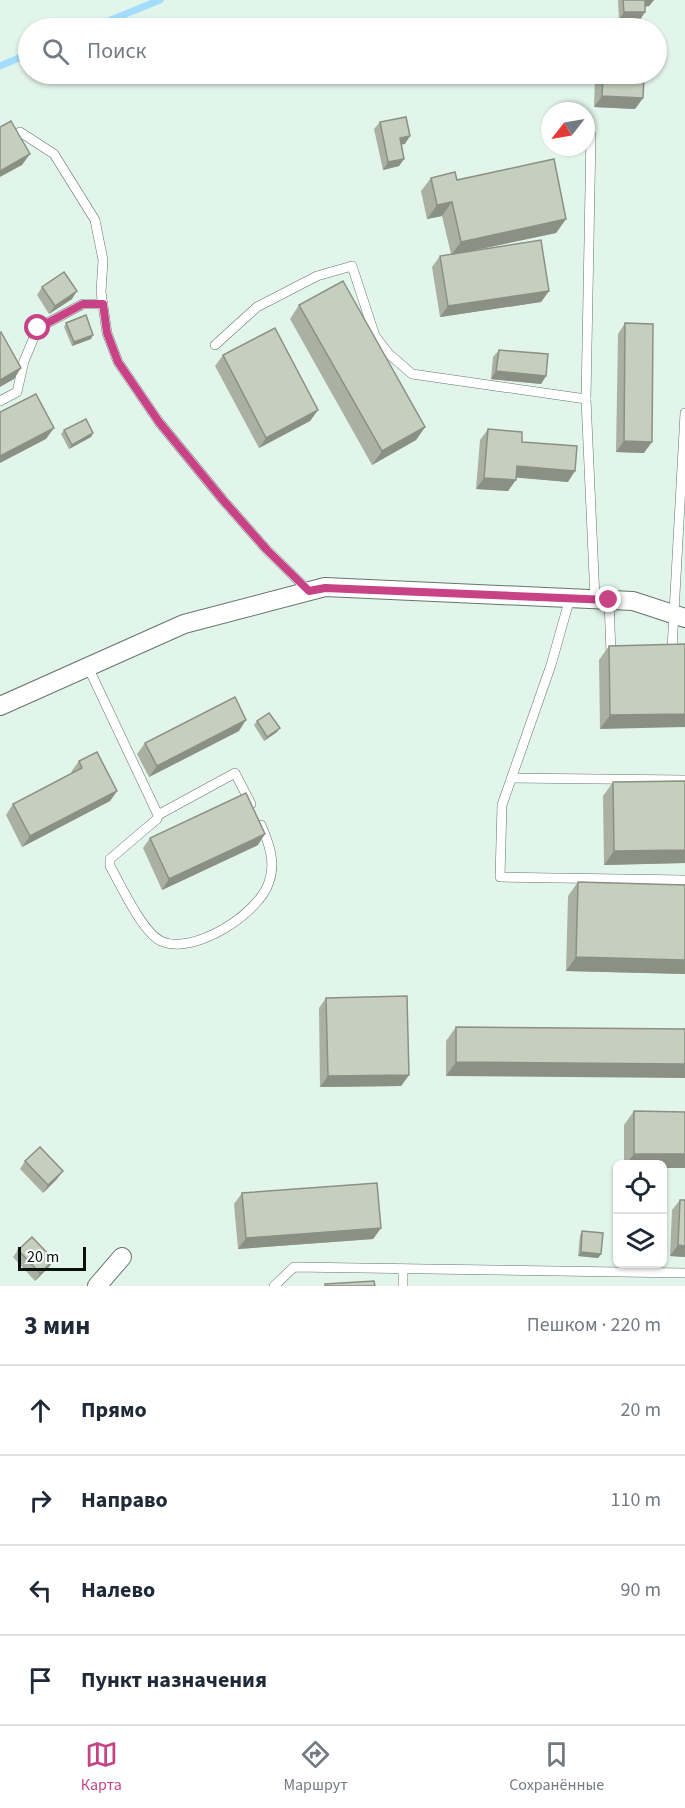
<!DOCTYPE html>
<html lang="ru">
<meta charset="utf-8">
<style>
body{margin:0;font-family:"Source Sans 3",sans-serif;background:#f2f2f3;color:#1f2937}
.controls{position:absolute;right:18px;bottom:18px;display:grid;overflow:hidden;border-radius:9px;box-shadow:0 2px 4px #0004}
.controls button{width:54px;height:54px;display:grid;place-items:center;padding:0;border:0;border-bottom:2px solid #e0e1e3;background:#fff;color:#1f2937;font:30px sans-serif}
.compass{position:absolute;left:541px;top:102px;width:54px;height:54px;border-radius:50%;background:#fff;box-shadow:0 2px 4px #0004;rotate:239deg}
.scale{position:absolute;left:18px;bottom:15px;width:68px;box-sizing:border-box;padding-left:6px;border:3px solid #090f0c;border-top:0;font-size:16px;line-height:21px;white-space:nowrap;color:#090f0c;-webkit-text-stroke:4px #f7fffb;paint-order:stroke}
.stop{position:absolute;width:18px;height:18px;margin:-14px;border:4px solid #c74386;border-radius:50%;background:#fff}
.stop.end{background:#c74386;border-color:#fff;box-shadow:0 2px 6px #0008}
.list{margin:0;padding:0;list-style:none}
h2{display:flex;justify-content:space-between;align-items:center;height:78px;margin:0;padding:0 24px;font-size:26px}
h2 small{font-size:20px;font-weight:400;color:#747a83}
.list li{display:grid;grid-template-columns:39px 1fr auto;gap:18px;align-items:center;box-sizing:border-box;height:90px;padding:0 24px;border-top:2px solid #e0e1e3}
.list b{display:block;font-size:22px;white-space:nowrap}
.list em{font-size:20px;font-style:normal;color:#747a83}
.icon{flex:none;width:33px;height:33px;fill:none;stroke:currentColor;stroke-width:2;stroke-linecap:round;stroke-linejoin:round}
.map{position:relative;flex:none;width:685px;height:1286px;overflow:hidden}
.search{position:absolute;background:#fff;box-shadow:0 2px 4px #0004;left:18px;right:18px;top:18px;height:66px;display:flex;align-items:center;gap:15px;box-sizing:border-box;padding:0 21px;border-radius:33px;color:#747a83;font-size:22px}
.sheet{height:438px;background:#fff}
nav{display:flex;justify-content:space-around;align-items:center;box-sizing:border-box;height:84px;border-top:2px solid #e0e1e3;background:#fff;font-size:16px;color:#747a83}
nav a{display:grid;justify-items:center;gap:3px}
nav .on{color:#c74386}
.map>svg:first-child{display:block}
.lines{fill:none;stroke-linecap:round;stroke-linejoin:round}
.stream{stroke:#a4ddfc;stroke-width:7}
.lane-casing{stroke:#65756d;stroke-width:10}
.street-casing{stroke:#65756d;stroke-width:20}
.lane{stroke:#fff;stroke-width:9}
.street{stroke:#fff;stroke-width:18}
.wall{fill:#aab1a3}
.shaded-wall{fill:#8b9085}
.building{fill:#c6cebe;stroke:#8b9085;stroke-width:1.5}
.route{stroke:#c74386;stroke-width:8}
</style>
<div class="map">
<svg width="685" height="1286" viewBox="0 0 685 1286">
<rect width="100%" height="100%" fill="#e2f5eb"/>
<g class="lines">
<g class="stream">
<polyline points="91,28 160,0"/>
<polyline points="0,66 28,54"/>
</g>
<defs>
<g id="lane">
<polyline points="20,132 54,154 95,220 103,260 101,292 107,333 118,362 159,422 223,500 267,550 309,591"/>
<polyline points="215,345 257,307 317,276 352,266 375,336 389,354 412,374 586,399 595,599"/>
<polyline points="586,399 591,135"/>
<polyline points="0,401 17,392 24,361 38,328 83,304 103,304"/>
<polyline points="570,598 551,665 502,805 500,877 685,880"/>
<polyline points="609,600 611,654"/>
<polyline points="672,649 685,413"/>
<path d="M88,667L158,815L157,819L110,859V866C120,884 143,933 161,941C193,956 259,914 269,882C276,863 269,843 261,825"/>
<polyline points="512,778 685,780"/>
<polyline points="158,815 235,773 251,804"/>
<polyline points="403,1269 403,1286"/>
<polyline points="274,1286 294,1267 685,1273"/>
</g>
<g id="street">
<polyline points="0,706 184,624 325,587 633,601 685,618"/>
<polyline points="97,1286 122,1257"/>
</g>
</defs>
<use href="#lane" class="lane-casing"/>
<use href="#street" class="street-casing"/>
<use href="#lane" class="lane"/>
<use href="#street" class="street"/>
</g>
<g class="wall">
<polygon points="618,0 654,0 649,6 645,7 640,20 619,20"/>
<polygon points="605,20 646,28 598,28"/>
<polygon points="595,74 644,74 643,98 635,109 594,107"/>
<polygon points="380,122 405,144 401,144 404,159 399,166 383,170 374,129"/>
<polygon points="431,178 457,180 566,219 556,233 472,251 549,291 541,302 440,317 432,267 440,256 451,254 442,216 427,219 421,191"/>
<polygon points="42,287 72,299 49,314 37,295"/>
<polygon points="299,305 425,427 416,440 372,465 290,319"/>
<polygon points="66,323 91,339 72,346 64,327"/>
<polygon points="625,323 644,453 616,452 618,334"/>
<polygon points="499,350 546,376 541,384 491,379 493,357"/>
<polygon points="223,355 318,410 310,421 259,448 215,366"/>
<polygon points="488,429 522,442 568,482 516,477 508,491 476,489 480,440"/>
<polygon points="64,430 93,433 91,437 69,449 61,434"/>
<polygon points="685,644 600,729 599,660 609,646"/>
<polygon points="257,721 277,732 264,741 254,725"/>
<polygon points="239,731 149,777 137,754 145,743"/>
<polygon points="79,761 117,791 110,801 22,847 6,815 13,804 72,773 71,772"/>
<polygon points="685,781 685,863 604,865 603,796 613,782"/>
<polygon points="150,838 258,845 162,890 143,848"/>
<polygon points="578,882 685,885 685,974 566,971 568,896"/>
<polygon points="326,998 409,1075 401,1086 320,1087 319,1008"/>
<polygon points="456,1027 685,1029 446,1076 446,1041"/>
<polygon points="634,1111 685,1112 685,1168 663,1168 663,1164 624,1164 624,1125"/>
<polygon points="25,1161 57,1179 43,1193 20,1169"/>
<polygon points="242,1193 381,1228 373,1239 238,1249 234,1204"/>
<polygon points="680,1200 685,1257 670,1256 672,1210"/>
<polygon points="582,1231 601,1254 598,1258 578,1256 580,1235"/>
<polygon points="18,1250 54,1260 49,1267 35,1281 13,1257"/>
</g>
<g class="shaded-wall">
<polygon points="645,0 654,0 649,6 640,7"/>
<polygon points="624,12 645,12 640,20 619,20"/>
<polygon points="602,96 643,98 635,109 594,107"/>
<polygon points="410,136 405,144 395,146 400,138"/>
<polygon points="30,154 22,165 0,177 0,171"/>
<polygon points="404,159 399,166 383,170 388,162"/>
<polygon points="452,202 442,216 427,219 437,205"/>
<polygon points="566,219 556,233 451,255 461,242"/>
<polygon points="77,291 72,299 49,314 55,306"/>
<polygon points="549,291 541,302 440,317 448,306"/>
<polygon points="93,335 91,339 72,346 74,342"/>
<polygon points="21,368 14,379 0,387 0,380"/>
<polygon points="496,371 546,376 541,384 491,379"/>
<polygon points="318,410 310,421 259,448 266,438"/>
<polygon points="425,427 416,440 372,465 382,451"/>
<polygon points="54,428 46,439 0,463 0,456"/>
<polygon points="93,433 91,437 69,449 72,445"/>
<polygon points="624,441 652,442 644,453 616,452"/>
<polygon points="517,466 575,471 568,482 509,477"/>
<polygon points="484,478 516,480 508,491 476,489"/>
<polygon points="685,714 685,727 600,729 610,715"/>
<polygon points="246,720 239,731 149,777 157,766"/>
<polygon points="280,728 277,732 264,741 267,737"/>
<polygon points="117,791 110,801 22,847 30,836"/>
<polygon points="265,834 258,845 162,890 169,879"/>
<polygon points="685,850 685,863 604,865 614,851"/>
<polygon points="576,957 685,960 685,974 566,971"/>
<polygon points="456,1062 685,1064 685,1078 446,1076"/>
<polygon points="409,1075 401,1086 320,1087 328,1076"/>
<polygon points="634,1154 685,1154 685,1168 663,1168 663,1164 626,1164"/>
<polygon points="63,1171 57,1179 43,1193 48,1185"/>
<polygon points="381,1228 373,1239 238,1249 246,1238"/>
<polygon points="678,1245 685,1246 685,1257 670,1256"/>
<polygon points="581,1252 601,1254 598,1258 578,1256"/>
<polygon points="54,1260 49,1267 35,1281 40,1273"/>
</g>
<g class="building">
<polygon points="623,0 645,0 645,12 624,12"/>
<polygon points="605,20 646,21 646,28 604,28"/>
<polygon points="603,74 644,74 643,98 602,96"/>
<polygon points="406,117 410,136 400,138 404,159 388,162 380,122"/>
<polygon points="11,121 30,154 0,171 0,127"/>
<polygon points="554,159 566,219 461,242 452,202 437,205 431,178 455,172 457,180"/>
<polygon points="541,240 549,291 448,306 440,256"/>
<polygon points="64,272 77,291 55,306 42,287"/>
<polygon points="343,281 425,427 382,451 299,305"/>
<polygon points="86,315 93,335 74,342 66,323"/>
<polygon points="625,323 653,324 652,442 624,441"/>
<polygon points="275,328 318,410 266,438 223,355"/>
<polygon points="1,332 21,368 0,380 0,333"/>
<polygon points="499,350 548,354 546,376 496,371"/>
<polygon points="36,394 54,428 0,456 0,412"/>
<polygon points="86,419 93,433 72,445 64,430"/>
<polygon points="488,429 522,432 522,442 577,446 575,471 517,466 516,480 484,478"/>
<polygon points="685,644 685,714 610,715 609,646"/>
<polygon points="235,697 246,720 157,766 145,743"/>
<polygon points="269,713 280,728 267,737 257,721"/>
<polygon points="97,752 117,791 30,836 13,804 82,768 79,761"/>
<polygon points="685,781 685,850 614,851 613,782"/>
<polygon points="246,793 265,834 169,879 150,838"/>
<polygon points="578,882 685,885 685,960 576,957"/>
<polygon points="407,996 409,1075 328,1076 326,998"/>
<polygon points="456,1027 685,1029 685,1064 456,1062"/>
<polygon points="634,1111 685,1112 685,1154 634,1154"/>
<polygon points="40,1147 63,1171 48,1185 25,1161"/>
<polygon points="377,1183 381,1228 246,1238 242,1193"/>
<polygon points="680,1200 685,1200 685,1246 678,1245"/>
<polygon points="582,1231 603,1233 601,1254 581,1252"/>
<polygon points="32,1237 54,1260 40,1273 18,1250"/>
<polygon points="374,1281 375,1286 325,1286 325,1284"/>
</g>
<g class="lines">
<polyline class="route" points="38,328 83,304 103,304 107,333 118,362 159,422 223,500 267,550 309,591 325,588 609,600"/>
</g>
</svg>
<div class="controls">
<button><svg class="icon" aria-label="locate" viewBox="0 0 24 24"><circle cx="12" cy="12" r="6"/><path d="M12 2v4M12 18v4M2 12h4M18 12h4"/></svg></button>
<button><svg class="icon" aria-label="layers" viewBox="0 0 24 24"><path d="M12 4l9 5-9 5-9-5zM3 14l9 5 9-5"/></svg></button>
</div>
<svg class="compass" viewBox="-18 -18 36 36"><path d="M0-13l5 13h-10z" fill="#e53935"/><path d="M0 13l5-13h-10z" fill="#747a83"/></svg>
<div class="scale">20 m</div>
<div class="stop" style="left:38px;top:328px"></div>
<div class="stop end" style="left:609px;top:600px"></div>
<div class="search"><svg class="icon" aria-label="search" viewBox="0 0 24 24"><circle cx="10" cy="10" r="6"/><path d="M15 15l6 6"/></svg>Поиск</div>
</div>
<section class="sheet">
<h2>3 мин<small>Пешком · 220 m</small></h2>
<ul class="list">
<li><svg class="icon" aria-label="ahead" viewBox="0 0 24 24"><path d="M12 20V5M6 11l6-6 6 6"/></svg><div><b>Прямо</b></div><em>20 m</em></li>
<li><svg class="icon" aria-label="right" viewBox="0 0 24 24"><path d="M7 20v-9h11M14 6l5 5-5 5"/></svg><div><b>Направо</b></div><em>110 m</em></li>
<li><svg class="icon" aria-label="left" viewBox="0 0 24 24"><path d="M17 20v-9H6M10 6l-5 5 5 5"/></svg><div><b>Налево</b></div><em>90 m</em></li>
<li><svg class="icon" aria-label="arrive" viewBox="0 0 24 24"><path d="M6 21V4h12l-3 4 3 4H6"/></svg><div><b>Пункт назначения</b></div></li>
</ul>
</section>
<nav>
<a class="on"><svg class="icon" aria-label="map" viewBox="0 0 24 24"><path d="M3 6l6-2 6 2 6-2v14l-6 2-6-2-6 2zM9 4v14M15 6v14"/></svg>Карта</a>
<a><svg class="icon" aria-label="directions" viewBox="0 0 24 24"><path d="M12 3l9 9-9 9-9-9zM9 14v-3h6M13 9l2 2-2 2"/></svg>Маршрут</a>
<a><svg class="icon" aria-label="saved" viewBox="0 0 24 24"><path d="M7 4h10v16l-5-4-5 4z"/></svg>Сохранённые</a>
</nav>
